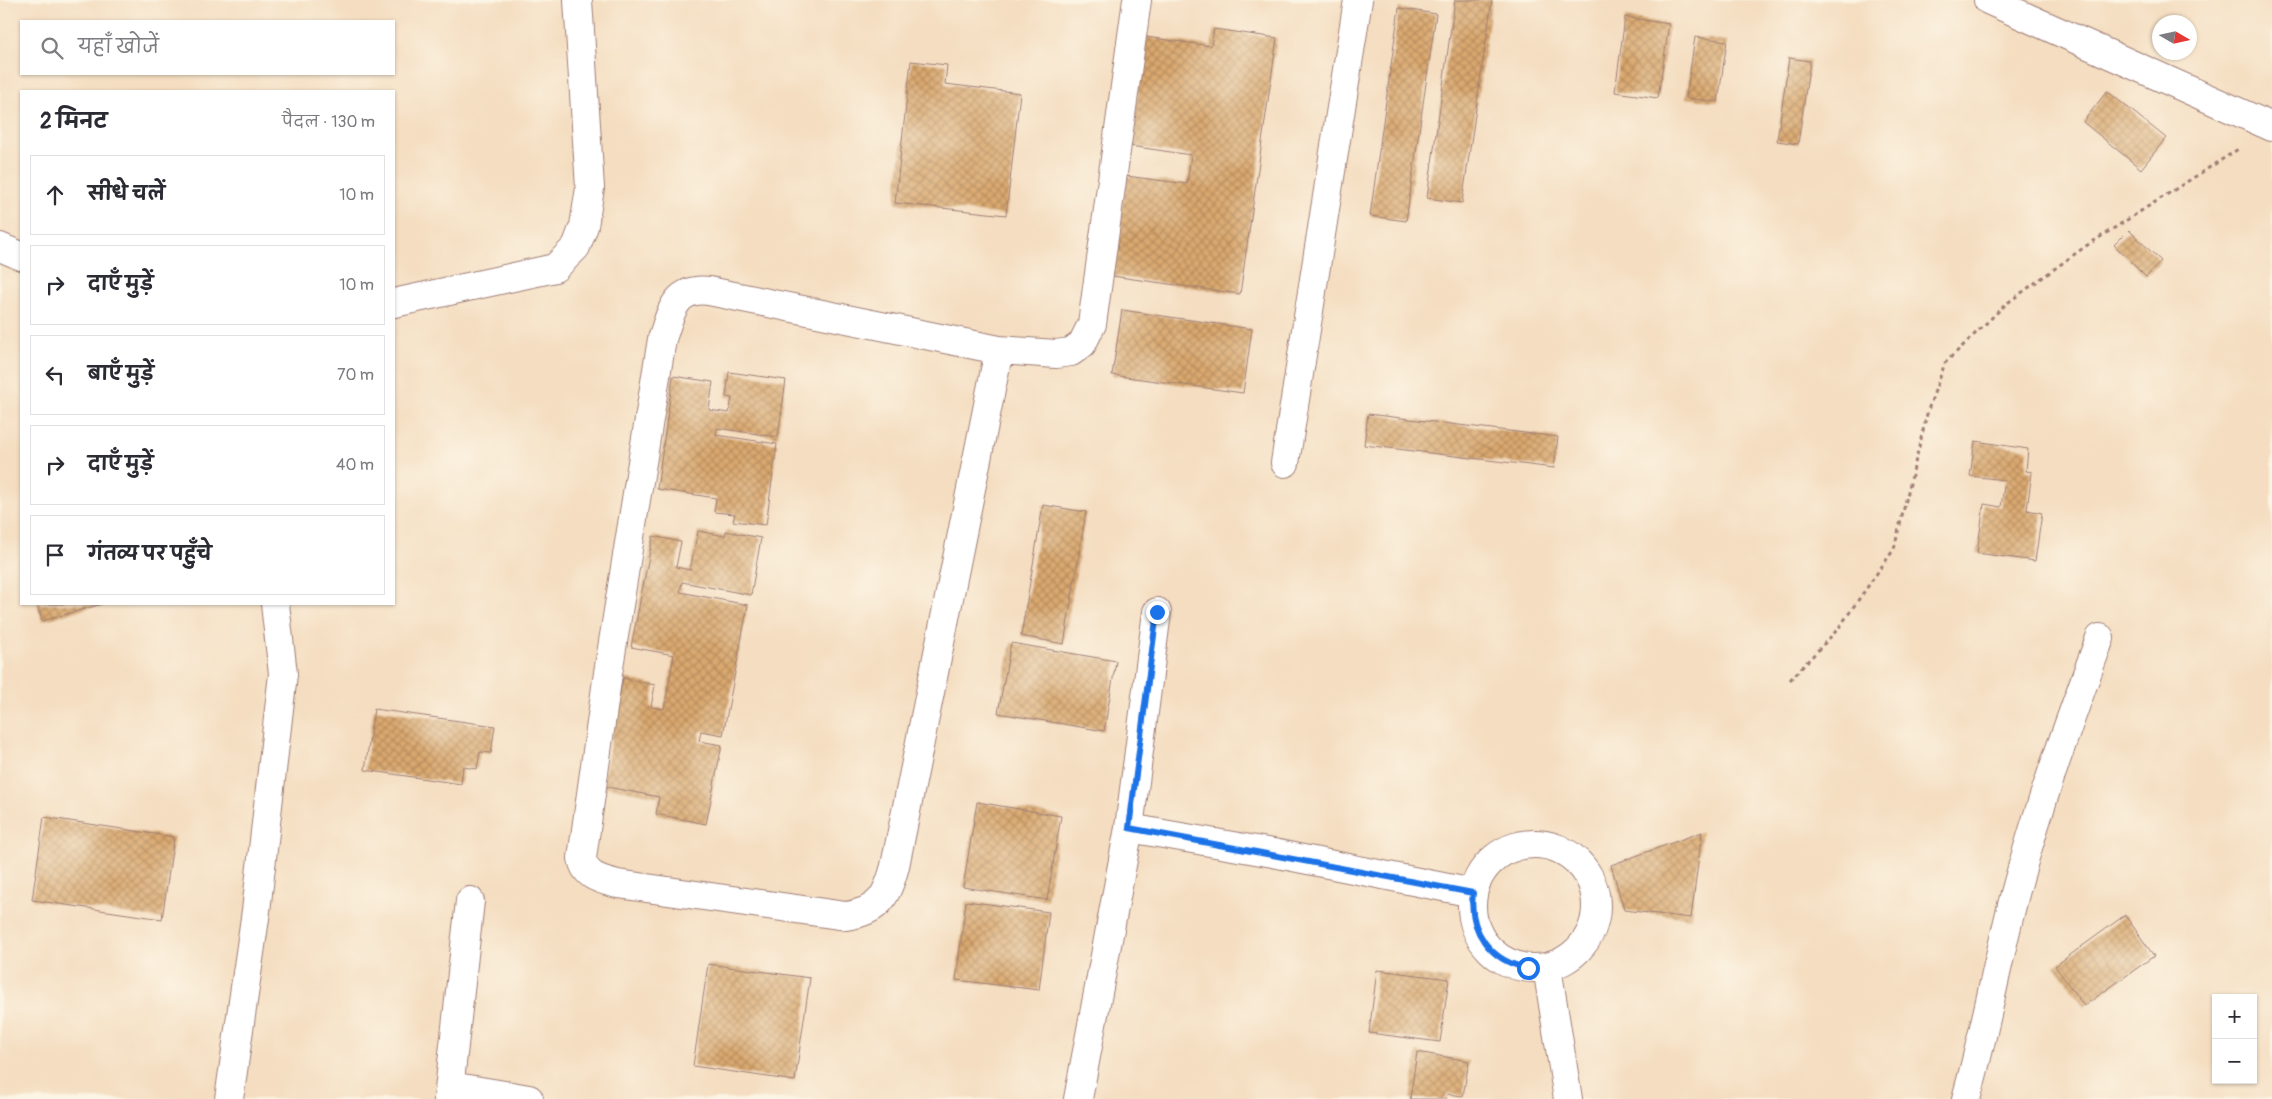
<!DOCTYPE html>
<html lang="hi">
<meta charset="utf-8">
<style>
body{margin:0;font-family:Pangolin,"Playpen Sans Deva",sans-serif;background:#f7f7f7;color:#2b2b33}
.controls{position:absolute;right:15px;bottom:15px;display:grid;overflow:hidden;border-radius:0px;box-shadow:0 1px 4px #0004}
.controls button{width:45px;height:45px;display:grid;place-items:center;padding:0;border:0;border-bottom:1px solid #e1e1e2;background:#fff;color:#2b2b33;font:25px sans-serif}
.compass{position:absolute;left:2152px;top:15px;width:45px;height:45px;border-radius:50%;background:#fff;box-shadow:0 1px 4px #0004;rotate:99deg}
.stop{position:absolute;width:15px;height:15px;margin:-11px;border:4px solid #1a73e8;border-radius:50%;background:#fff}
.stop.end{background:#1a73e8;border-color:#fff;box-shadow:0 1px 5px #0008}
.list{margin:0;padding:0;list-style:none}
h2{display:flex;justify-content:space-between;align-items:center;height:65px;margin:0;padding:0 20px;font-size:21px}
h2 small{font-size:16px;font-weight:400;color:#7c7c81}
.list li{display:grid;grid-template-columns:32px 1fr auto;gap:15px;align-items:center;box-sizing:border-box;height:80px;margin:0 10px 10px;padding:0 10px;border:1px solid #e1e1e2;border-radius:0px}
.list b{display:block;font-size:19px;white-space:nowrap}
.list em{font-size:16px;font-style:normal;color:#7c7c81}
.icon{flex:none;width:28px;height:28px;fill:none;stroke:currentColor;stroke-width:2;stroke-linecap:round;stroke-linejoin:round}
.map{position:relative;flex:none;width:2272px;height:1099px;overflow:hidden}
.search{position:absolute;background:#fff;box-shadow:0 1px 4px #0004;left:20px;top:20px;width:375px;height:55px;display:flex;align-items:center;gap:12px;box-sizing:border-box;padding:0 18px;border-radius:0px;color:#7c7c81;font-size:19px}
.panel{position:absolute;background:#fff;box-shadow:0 1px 4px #0004;left:20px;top:90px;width:375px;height:515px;border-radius:0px}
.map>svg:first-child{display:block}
.building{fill:url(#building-cross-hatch)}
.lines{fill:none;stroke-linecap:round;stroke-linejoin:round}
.street-casing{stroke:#9f7e76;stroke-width:30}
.path{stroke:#9f7e76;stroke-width:3;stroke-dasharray:4 4;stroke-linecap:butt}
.street{stroke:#fff;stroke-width:28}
.route{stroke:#1a73e8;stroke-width:6}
</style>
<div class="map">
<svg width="2272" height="1099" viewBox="0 0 2272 1099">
<defs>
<pattern id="building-cross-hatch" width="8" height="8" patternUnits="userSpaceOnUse" patternTransform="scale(1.25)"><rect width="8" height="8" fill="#daa96f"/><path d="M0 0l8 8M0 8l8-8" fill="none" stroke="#b3895b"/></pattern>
</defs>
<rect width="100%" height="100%" fill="#fcf5e5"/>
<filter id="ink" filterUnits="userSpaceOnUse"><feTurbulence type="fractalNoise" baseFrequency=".02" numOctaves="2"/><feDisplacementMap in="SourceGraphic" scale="10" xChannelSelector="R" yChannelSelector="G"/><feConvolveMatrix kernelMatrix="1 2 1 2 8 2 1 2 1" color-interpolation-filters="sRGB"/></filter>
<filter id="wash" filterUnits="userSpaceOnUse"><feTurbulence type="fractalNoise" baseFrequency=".0096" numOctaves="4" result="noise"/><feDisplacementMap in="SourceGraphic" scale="20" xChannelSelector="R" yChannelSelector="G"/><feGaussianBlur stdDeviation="1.12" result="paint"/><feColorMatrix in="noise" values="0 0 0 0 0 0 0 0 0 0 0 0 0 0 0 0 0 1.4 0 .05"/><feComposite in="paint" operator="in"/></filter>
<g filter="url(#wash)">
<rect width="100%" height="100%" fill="#f4ddc0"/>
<g id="blocks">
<g class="building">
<polygon points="1455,0 1492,0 1462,203 1427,198"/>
<polygon points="1399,8 1436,14 1406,221 1370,216"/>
<polygon points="1625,17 1669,24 1658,98 1615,92"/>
<polygon points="1214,29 1277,38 1240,294 1112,276 1126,176 1187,184 1191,155 1130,146 1146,37 1211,46"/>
<polygon points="1695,37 1727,41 1718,102 1686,98"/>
<polygon points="1789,58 1810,61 1798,144 1777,141"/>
<polygon points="911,61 947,65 945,84 1020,93 1006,215 895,203"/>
<polygon points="2107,91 2166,138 2141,169 2083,122"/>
<polygon points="2129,230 2161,261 2146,277 2114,245"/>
<polygon points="1122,310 1252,329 1243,393 1112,375"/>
<polygon points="729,372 786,380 778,437 717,428 716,435 777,444 766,525 733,521 735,514 714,512 716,498 657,489 673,376 713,382 709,410 729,413 732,398 726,397"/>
<polygon points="1368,414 1558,437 1554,468 1364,445"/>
<polygon points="1975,441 2028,449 2026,471 2032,472 2027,510 2042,513 2035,561 1977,553 1984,504 2001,507 2005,480 1970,476"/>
<polygon points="1043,505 1086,512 1064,644 1021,636"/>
<polygon points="698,531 725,536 726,531 761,538 751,595 682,582 680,592 748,605 723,735 701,731 699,741 722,745 706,824 656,814 659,797 602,786 623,678 655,685 651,707 664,709 674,655 631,647 653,536 681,542 676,567 690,570"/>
<polygon points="37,604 102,604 42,621"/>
<polygon points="1011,643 1116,661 1104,731 998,713"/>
<polygon points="374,709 495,726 491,753 480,752 477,769 463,767 461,784 365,770"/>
<polygon points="977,802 1061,816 1047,900 963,887"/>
<polygon points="44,817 174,837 162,919 32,900"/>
<polygon points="1702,832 1691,918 1624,910 1611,865"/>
<polygon points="966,901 1049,912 1039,990 956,980"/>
<polygon points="2125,915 2154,956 2084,1006 2055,966"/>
<polygon points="708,964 810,978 795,1081 693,1066"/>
<polygon points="1377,970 1449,979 1440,1042 1369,1033"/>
<polygon points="1417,1052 1469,1061 1463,1096 1447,1094 1446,1099 1410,1099"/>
</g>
</g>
</g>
<g filter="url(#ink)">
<use href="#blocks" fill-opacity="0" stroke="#9f7e76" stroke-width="1"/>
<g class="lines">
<defs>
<g id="street">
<polyline points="1988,0 2272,127"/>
<polyline points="0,247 21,256"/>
<polyline points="394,303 555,268 576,247 584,226 590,188 578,0"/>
<path d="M999,350L895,866C887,897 879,911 846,916L618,884C602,880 585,877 582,858L608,673L662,339C671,313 674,287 709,291L999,350L1056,354L1071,352L1082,344L1092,324L1137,0"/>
<polyline points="1285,463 1358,0"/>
<polyline points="1129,828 1273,853 1473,893"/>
<circle cx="1534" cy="906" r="62"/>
<polyline points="1547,967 1568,1099"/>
<polyline points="450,1086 529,1099"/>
<polyline points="229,1099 256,911 283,674 275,604"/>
<polyline points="448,1099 470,901"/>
<polyline points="1078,1099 1129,828 1157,612"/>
<path d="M1966,1099C1986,1029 1998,956 2017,886C2040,801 2070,720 2100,638"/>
</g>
</defs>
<use href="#street" class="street-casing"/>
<polyline class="path" points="1790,680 1838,629 1894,549 1928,410 1945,363 2006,304 2086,246 2240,148"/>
<use href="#street" class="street"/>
</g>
</g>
<g class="lines" filter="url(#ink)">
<path class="route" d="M1157,612L1129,828L1473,893C1468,931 1491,962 1528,968"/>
</g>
</svg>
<div class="controls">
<button>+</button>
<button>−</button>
</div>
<svg class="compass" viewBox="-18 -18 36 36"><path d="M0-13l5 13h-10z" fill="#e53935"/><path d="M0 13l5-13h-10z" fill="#7c7c81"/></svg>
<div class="stop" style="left:1528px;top:968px"></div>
<div class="stop end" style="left:1157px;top:612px"></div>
<div class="search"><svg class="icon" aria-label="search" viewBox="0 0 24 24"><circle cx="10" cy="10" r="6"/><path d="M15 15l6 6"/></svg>यहाँ खोजें</div>
<section class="panel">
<h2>2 मिनट<small>पैदल · 130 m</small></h2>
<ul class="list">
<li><svg class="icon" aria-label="ahead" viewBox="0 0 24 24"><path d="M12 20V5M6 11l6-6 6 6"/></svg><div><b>सीधे चलें</b></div><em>10 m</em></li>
<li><svg class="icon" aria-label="right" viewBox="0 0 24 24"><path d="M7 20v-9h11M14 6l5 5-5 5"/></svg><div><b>दाएँ मुड़ें</b></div><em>10 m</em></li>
<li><svg class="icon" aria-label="left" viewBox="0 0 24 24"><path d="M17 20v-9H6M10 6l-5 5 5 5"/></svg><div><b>बाएँ मुड़ें</b></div><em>70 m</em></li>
<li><svg class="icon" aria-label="right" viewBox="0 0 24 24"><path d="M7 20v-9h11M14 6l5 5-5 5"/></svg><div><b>दाएँ मुड़ें</b></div><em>40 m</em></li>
<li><svg class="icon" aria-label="arrive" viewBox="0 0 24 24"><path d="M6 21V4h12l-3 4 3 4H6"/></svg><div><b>गंतव्य पर पहुँचे</b></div></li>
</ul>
</section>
</div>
